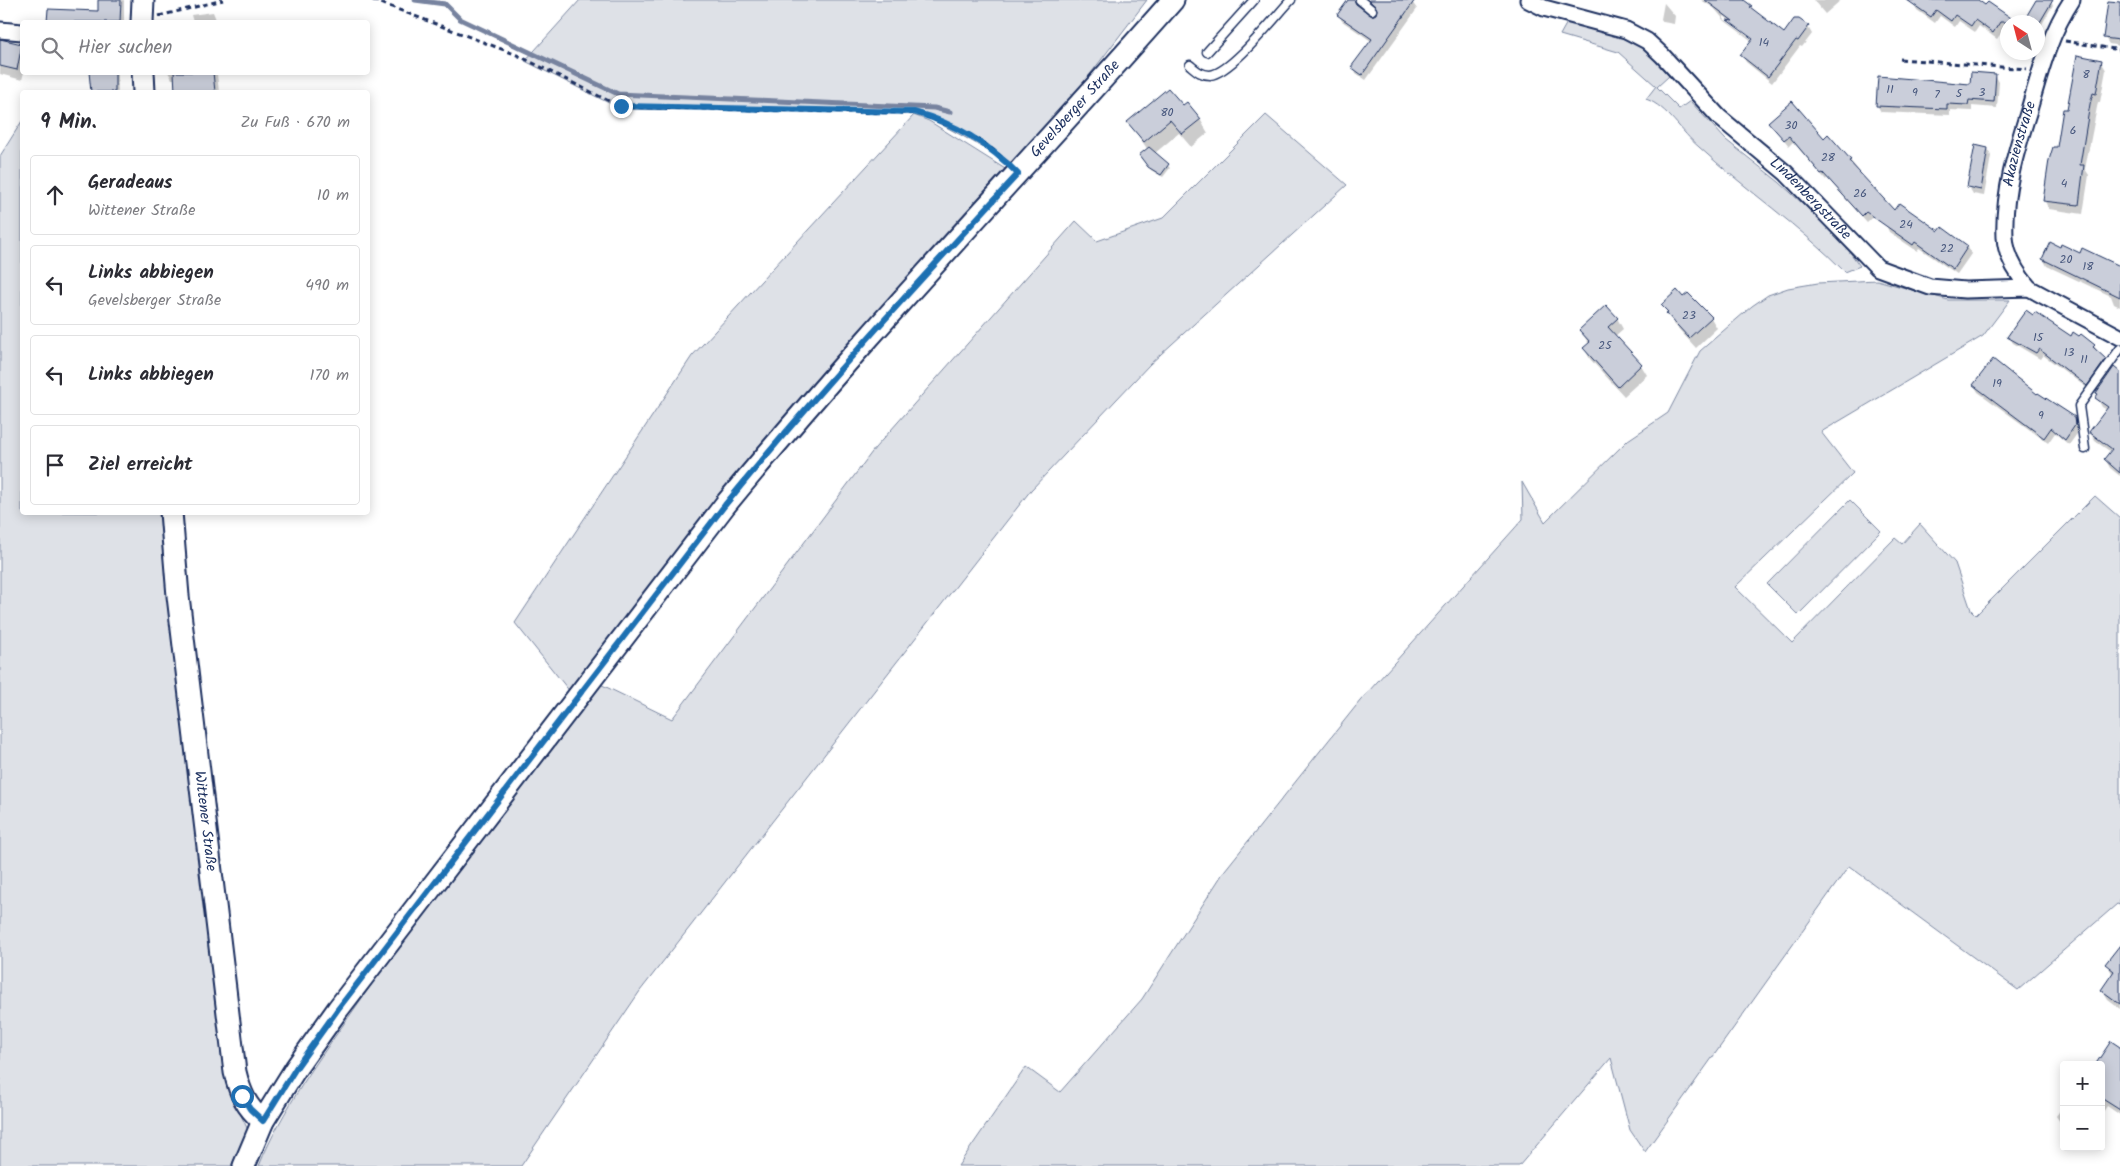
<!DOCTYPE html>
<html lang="de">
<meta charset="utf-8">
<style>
body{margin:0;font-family:Kalam,sans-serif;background:#f2f2f3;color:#2b2b33}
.controls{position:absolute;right:15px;bottom:15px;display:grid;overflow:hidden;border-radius:5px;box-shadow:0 2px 12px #0003}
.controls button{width:45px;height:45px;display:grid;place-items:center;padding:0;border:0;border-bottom:1px solid #e1e1e2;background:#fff;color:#2b2b33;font:25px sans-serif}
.compass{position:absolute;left:2000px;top:15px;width:45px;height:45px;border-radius:50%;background:#fff;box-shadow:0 2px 12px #0003;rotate:324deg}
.stop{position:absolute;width:15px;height:15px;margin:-11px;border:4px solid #1f6fb2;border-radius:50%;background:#fff}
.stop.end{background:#1f6fb2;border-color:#fff;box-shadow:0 1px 5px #0008}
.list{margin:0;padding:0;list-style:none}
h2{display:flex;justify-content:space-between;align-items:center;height:65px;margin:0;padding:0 20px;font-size:21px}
h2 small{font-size:16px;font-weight:400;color:#7c7c81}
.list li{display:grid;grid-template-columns:32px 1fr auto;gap:15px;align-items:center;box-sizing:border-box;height:80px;margin:0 10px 10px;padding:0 10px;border:1px solid #e1e1e2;border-radius:5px}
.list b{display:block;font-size:19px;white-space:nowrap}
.list p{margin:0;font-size:16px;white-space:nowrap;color:#7c7c81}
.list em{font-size:16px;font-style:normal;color:#7c7c81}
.icon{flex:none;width:28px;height:28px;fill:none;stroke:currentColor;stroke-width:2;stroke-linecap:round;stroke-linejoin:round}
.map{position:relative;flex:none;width:2120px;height:1166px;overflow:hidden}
.search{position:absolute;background:#fff;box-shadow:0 2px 12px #0003;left:20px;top:20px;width:350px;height:55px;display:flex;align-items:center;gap:12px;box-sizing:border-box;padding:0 18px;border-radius:5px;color:#7c7c81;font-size:19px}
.panel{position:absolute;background:#fff;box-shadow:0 2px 12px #0003;left:20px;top:90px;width:350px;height:425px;border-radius:5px}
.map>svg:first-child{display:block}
.green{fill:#dee1e7;stroke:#7c88a2}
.shadow{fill:#0003;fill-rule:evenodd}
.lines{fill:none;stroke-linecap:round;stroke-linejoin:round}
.stream{stroke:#77839f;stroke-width:5}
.building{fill:#caceda;stroke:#1b2f5e}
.service-casing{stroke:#1b2f5e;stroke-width:11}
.minor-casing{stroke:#1b2f5e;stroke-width:19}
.secondary-casing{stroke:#1b2f5e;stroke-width:25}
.path{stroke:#1b2f5e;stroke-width:3;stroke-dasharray:5 4;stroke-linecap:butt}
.service{stroke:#fff;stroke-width:8}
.minor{stroke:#fff;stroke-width:15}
.secondary{stroke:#fff;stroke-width:21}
.route{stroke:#1f6fb2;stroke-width:6}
.labels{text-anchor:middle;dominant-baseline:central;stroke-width:4;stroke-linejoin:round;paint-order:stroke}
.number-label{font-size:12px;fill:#47577d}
.street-label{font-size:15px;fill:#1b2f5e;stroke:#fff}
</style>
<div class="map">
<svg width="2120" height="1166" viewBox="0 0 2120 1166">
<rect width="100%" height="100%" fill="#fff"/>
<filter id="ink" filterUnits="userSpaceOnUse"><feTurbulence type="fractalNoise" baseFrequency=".02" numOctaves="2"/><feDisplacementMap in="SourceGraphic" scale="10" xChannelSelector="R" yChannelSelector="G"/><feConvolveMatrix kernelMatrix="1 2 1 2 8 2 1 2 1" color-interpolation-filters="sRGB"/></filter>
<g filter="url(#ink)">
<g class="green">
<polygon points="580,0 1147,0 1019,167 917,111 621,109 525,61"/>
<path d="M1569,19L1598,26L1638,42L1669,76L1657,87L1679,109L1690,101L1726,140L1779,182L1838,236L1860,266L1845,272C1800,226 1746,190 1699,147C1681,132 1668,107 1646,99L1656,86L1618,52L1560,35Z"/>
<polygon points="914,115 929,121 1010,172 794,406 696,527 571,693 515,623 692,356"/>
<path d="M1266,115L1347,185L1150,364L1031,490L640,991L521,1166H259C282,1109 320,1058 355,1008C432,896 516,790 598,683L672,719L875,448L1076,221L1097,241L1163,218Z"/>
<polygon points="22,121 22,512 165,513 235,1103 248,1130 231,1166 0,1166 0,156"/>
<polygon points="1877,280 1948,300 2010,300 1983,336 1821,432 1853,473 1735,587 1792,643 1895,538 1902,544 1920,524 1955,563 1971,610 1976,615 2095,496 2120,518 2120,905 2117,904 2018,990 1849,866 1645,1152 1630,1130 1611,1058 1519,1166 958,1166 1026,1067 1060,1092 1142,999 1225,870 1360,701 1523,519 1522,482 1545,522 1628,440 1668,413 1700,351 1752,306 1768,295 1788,288 1818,283"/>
<polygon points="1850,500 1881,531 1798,615 1767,584"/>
</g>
<g class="shadow">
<polygon points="100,0 124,0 124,22 48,22 49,10 99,12"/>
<polygon points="1369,0 1414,0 1412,2 1417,9 1366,80 1356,73 1353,67 1371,41 1342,21 1339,15 1370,17 1377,15 1378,10"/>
<path d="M1701,0H1741L1784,35L1808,27L1812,34L1802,47L1800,46L1772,83L1746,62L1742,55L1752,41L1725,21L1714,8ZM1724,16L1759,41L1757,43L1724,19Z"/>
<polygon points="1813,0 1841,0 1825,14"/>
<polygon points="1916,0 1975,0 2009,22 1997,39 1979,26 1975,32 1959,21 1955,27 1940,16 1935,23 1917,10 1914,4"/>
<polygon points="2037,0 2048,0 2053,5 2038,31 2038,22 2024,22"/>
<polygon points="1664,3 1675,16 1674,24 1663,22 1661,19"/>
<polygon points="2120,4 2120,46 2109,44 2105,38"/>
<polygon points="213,12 217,22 193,22 191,15"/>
<polygon points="3,41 22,46 22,72 24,72 22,80 0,74 0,44"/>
<polygon points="2101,61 2106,70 2100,102 2098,102 2085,169 2089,175 2083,214 2049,209 2044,200 2068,111"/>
<polygon points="64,72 84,72 65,75"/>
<polygon points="94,72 117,72 118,92 95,92"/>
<polygon points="168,72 229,72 217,74 219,92 177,92 175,79 172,79"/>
<polygon points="1995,75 1999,82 1997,108 1972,106 1972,111 1950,110 1950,115 1881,112 1877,105 1971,85"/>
<polygon points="1182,107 1200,119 1208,133 1191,147 1179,133 1155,153 1170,168 1163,177 1151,170 1142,158 1148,150 1129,122"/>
<polygon points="1770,122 1824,140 1850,160 1885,205 1867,222 1827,178 1826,180 1793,142 1789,146"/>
<polygon points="1988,149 1991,156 1984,196 1973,194 1969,187"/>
<polygon points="1886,225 1939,233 1942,229 1968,247 1971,254 1957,274 1919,248 1917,251 1889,232"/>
<polygon points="2081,255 2120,269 2120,307 2114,304 2111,296 2047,266 2043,259"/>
<polygon points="1683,299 1711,318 1717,328 1696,348 1674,324 1663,305"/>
<polygon points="1617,318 1623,329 1615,336 1641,365 1647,375 1624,396 1590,359 1584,348 1589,344 1580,330"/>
<polygon points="2009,337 2071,337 2094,346 2108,366 2091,391 2043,355 2040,359 2013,343"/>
<polygon points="2120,368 2120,476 2110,468 2105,459 2111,452 2095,441 2090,432 2107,410 2102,407 2097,398 2099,395 2097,393"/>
<polygon points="1974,385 2038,396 2074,418 2079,431 2069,445 2055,433 2048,443 1978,392"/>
<polygon points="2120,956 2120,1009 2108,1000 2102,990 2113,975 2107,964"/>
<polygon points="2120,1048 2120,1115 2107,1106 2101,1115 2101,1065"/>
<polygon points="2064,1105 2064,1128 2056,1116"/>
</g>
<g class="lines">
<polyline class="stream" points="415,0 445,4 460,19 618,94 934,108 950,112"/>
</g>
<g class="building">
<polygon points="98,0 121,0 120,22 47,22 48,9 98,11"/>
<polygon points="1348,0 1354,0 1356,4 1372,16 1376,14 1377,9 1369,0 1415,0 1362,75 1351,67 1372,39 1337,15"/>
<polygon points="1705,0 1744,0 1752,6 1750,7 1784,33 1794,19 1799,19 1809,26 1798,41 1796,40 1768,77 1740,55 1753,39 1727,20 1733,21"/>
<polygon points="1907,0 1978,0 1985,5 1988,2 2017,22 2000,22 1993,33 1975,20 1971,26 1955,15 1951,21 1936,10 1931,17"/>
<polygon points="2036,0 2053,0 2040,22 2023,22"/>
<polygon points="2108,1 2120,2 2120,40 2103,38"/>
<polygon points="0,39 22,44 17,70 0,66"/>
<polygon points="2077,55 2102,60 2096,94 2093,93 2090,104 2080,165 2084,165 2079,205 2043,201 2049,160 2053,147 2057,147 2063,109 2067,109"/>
<polygon points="89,72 115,72 115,92 91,92"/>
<polygon points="174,72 213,72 215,92 175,92"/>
<polygon points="1971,72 1996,74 1994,102 1969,100 1968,105 1947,104 1947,109 1876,106 1878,76 1970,84"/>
<polygon points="1168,88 1183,105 1187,102 1201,119 1182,134 1170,120 1144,142 1127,122"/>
<polygon points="1792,101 1824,138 1828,134 1851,160 1849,161 1894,210 1899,203 1939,231 1942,227 1968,246 1953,269 1915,242 1913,245 1866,212 1862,216 1823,173 1821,174 1789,136 1784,140 1768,122"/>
<polygon points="1975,145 1988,148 1981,190 1967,187"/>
<polygon points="1149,147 1169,164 1161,175 1148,167 1139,155"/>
<polygon points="2050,242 2060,247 2061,244 2080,253 2082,248 2120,266 2120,297 2042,259"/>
<polygon points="1677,290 1683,297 1688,293 1712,317 1689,338 1666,313 1668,312 1661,305"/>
<polygon points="1606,305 1618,318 1608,327 1642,364 1618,387 1583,348 1590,342 1579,330"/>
<polygon points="2026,310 2033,315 2035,312 2071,336 2073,332 2079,336 2081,334 2095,345 2093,347 2106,359 2087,386 2039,349 2036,353 2007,337"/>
<polygon points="1993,359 2037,394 2038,393 2075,417 2076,424 2065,440 2051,428 2044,438 1973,385"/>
<polygon points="2114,367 2120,372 2120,473 2104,459 2112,449 2089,432 2108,407 2095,398 2098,394 2096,393"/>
<polygon points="2120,945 2120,1004 2101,990 2114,971 2105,964"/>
<polygon points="2111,1041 2120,1047 2120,1110 2101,1098 2101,1065 2095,1065"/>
</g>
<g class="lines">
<defs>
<g id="service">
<polyline points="1360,0 1372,10"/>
<polyline points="1207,52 1254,0"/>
<path d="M1190,65C1196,70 1201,75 1210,75C1231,73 1275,17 1291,0"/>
<polyline points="2085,449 2079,406 2120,349"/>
</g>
<g id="minor">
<path id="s1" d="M1528,0L1544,8L1626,30L1647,41L1662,55L1719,117L1786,173L1878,268L1930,287L1965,290L2029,288L2120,337"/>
<polyline points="0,30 22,32"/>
<path id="s2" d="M2029,288C2017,274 2006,255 2005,237C2003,193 2016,151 2029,110C2040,72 2050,33 2072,0"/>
</g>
<g id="secondary">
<polyline points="142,22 143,0"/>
<polyline points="143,72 144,92"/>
<path id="s3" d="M171,512L178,596L235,1072C240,1093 246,1107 263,1121"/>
<path id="s4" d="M244,1166L263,1121L296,1068L338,1009L725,505C868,331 1024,169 1173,0"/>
</g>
</defs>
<use href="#service" class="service-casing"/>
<use href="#minor" class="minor-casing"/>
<use href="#secondary" class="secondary-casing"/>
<g class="path">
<path d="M373,0L517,55L621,107L914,113C943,121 983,138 1004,160"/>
<polyline points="159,16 223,0"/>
<polyline points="2065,41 2120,50"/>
<polyline points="1900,59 2027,69"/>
</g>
<use href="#service" class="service"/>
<use href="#minor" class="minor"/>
<use href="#secondary" class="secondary"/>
</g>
</g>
<g class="lines" filter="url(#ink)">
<path class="route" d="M242,1096L250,1109L263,1121L296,1068L338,1009L725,505C818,391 918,282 1018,174C989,144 954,123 914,112L621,106"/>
</g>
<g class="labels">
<g class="number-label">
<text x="1764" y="42">14</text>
<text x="2086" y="74">8</text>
<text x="1890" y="89">11</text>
<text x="1915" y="92">9</text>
<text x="1982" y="92">3</text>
<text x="1959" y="93">5</text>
<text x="1937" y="94">7</text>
<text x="1167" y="112">80</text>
<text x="1791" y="125">30</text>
<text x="2073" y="130">6</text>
<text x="1828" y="157">28</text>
<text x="2064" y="183">4</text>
<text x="1860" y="193">26</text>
<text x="1906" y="224">24</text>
<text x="1947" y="248">22</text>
<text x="2066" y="259">20</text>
<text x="2088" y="266">18</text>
<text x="1689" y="315">23</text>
<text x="2038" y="337">15</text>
<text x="1605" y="345">25</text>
<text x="2069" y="352">13</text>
<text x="2084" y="359">11</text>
<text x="1997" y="383">19</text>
<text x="2041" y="415">9</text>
</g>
<g class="street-label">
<text stroke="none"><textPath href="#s4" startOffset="1348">Gevelsberger Straße</textPath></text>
<text stroke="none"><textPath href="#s2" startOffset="152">Akazienstraße</textPath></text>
<text stroke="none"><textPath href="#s1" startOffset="354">Lindenbergstraße</textPath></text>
<text stroke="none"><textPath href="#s3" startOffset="311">Wittener Straße</textPath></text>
</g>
</g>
</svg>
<div class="controls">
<button>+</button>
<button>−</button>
</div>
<svg class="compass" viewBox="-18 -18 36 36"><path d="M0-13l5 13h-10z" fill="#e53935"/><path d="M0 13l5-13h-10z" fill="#7c7c81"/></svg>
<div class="stop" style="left:242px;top:1096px"></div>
<div class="stop end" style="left:621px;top:106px"></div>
<div class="search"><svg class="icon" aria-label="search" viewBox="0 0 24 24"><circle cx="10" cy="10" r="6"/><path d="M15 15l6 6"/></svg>Hier suchen</div>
<section class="panel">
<h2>9 Min.<small>Zu Fuß · 670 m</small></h2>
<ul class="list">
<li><svg class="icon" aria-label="ahead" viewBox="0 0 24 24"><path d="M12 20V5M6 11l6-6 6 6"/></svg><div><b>Geradeaus</b><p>Wittener Straße</p></div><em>10 m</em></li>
<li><svg class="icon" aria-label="left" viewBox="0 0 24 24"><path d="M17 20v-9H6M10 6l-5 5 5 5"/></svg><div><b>Links abbiegen</b><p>Gevelsberger Straße</p></div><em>490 m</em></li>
<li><svg class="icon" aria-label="left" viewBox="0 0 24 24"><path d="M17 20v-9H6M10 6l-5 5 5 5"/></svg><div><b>Links abbiegen</b></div><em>170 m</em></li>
<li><svg class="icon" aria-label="arrive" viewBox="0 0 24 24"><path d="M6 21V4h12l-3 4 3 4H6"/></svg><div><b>Ziel erreicht</b></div></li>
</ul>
</section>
</div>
